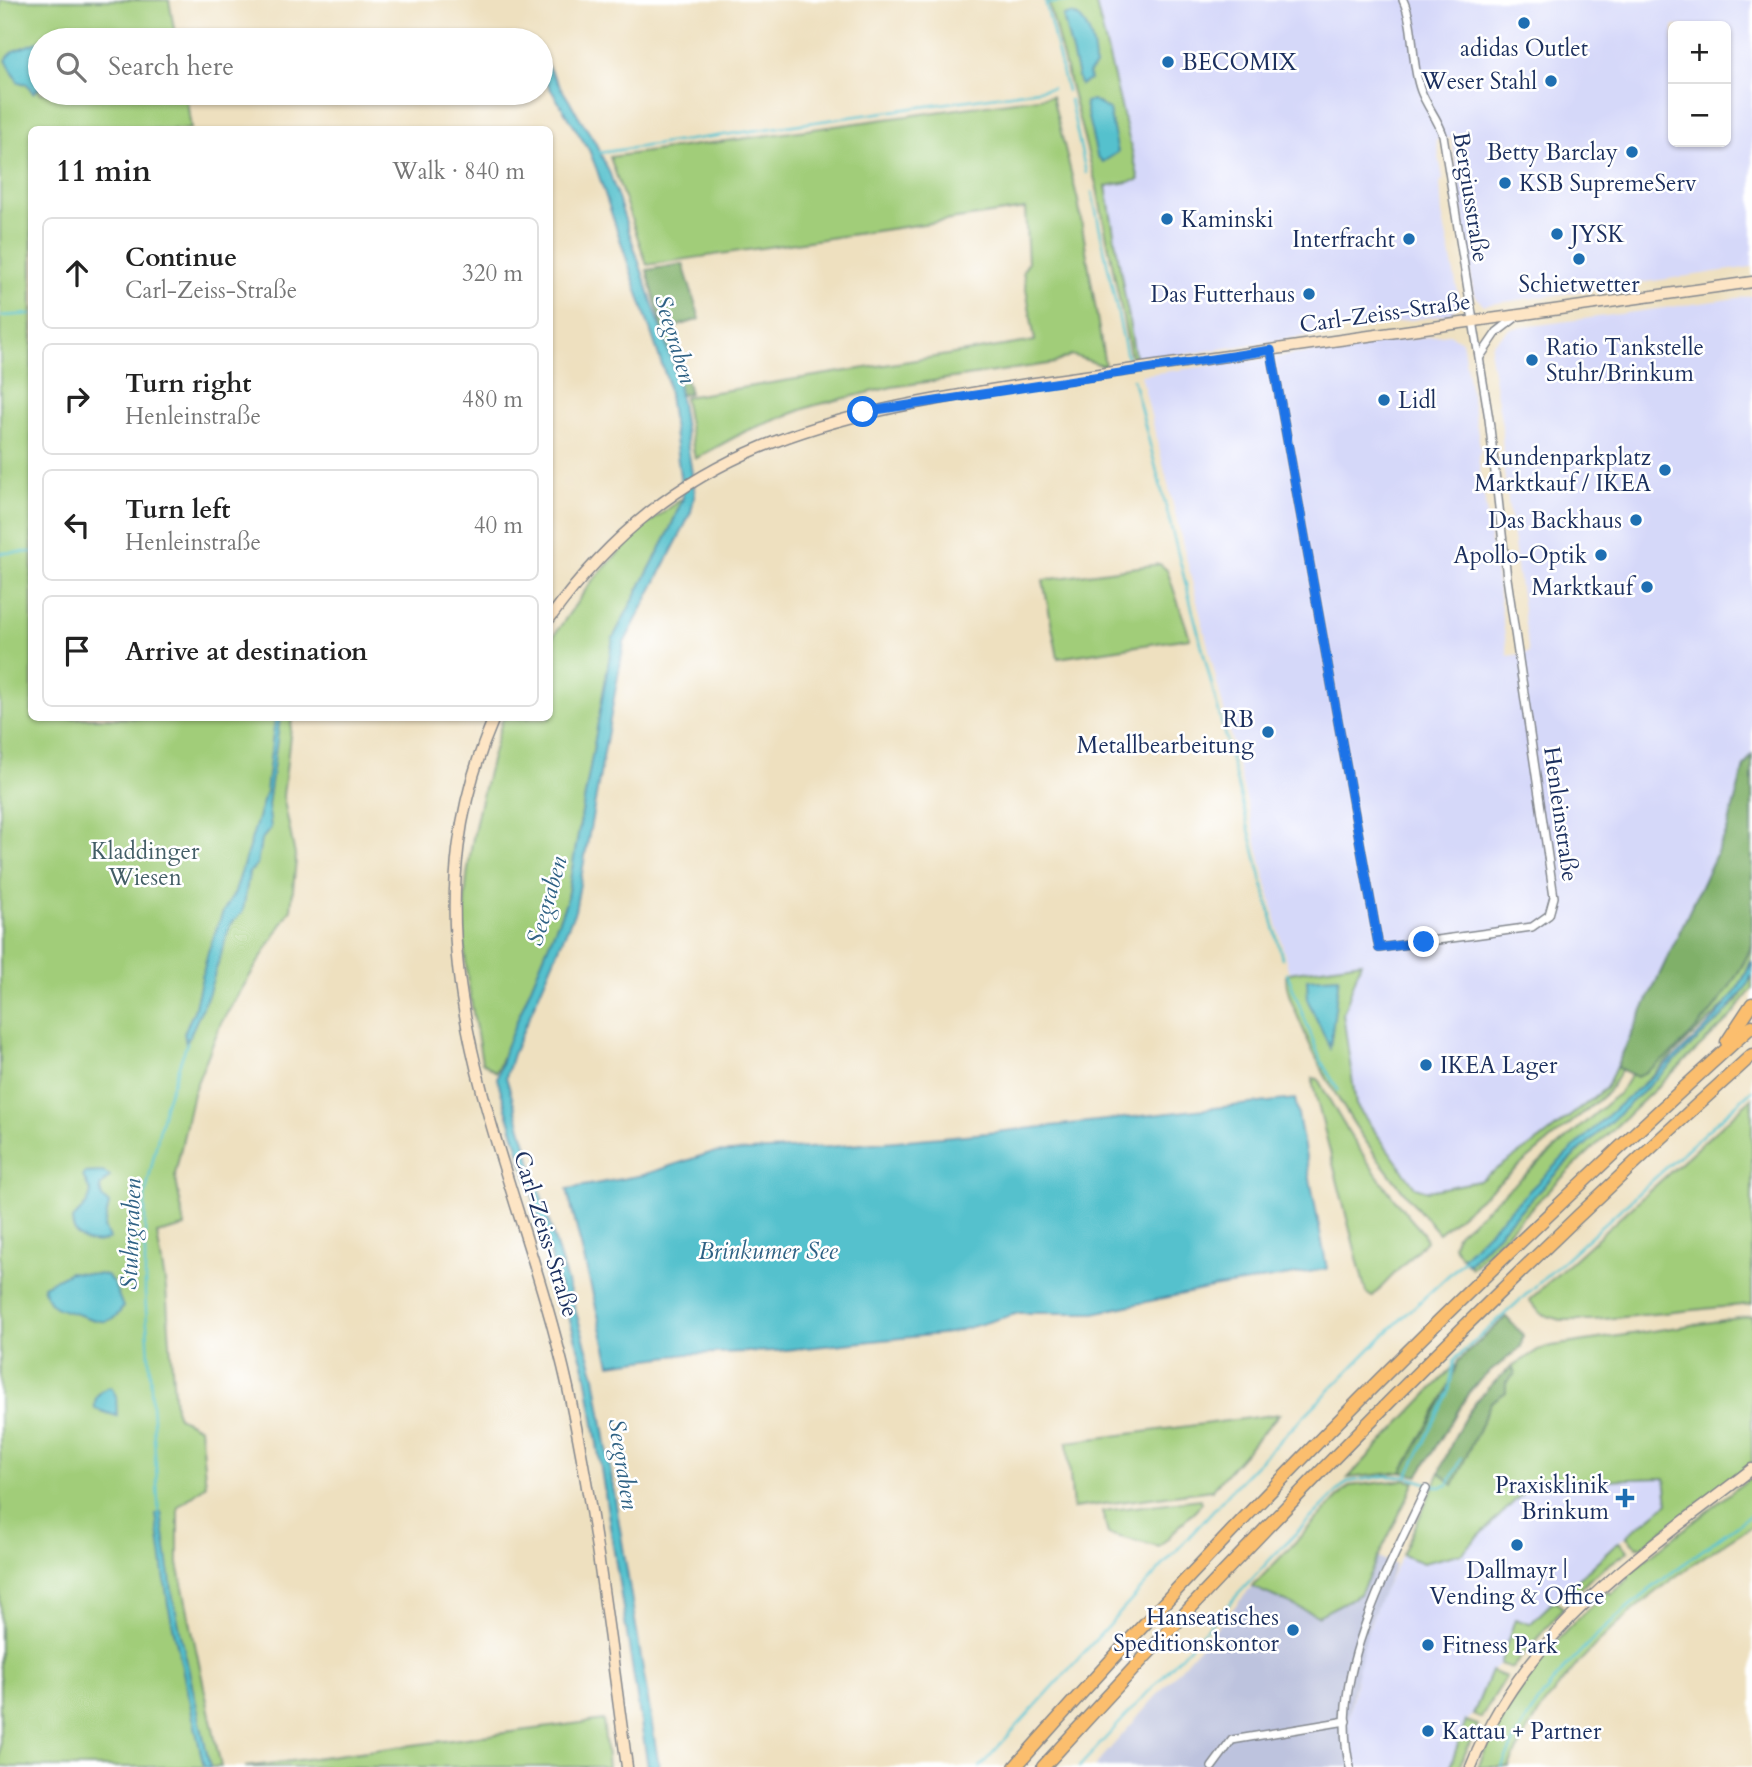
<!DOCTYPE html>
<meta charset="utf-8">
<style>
body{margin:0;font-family:Cardo,serif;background:#f2f2f2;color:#222}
.controls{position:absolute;right:21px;top:21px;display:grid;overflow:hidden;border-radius:10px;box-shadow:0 2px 5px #0004}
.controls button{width:63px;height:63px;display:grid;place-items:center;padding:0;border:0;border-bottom:2px solid #e0e0e0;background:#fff;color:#222;font:35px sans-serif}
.stop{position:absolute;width:21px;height:21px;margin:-16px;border:5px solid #1a73e8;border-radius:50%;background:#fff}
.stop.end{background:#1a73e8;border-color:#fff;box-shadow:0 2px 7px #0008}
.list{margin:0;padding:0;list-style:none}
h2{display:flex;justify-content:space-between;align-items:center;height:91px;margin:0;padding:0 28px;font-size:30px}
h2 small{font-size:23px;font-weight:400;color:#767676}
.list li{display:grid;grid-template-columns:46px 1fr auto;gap:21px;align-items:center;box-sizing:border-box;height:112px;margin:0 14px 14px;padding:0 14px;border:2px solid #e0e0e0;border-radius:10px}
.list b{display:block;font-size:26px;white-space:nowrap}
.list p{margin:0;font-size:23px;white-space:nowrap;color:#767676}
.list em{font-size:23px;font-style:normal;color:#767676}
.icon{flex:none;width:38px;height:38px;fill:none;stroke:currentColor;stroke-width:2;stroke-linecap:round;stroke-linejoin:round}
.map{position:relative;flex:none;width:1752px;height:1767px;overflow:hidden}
.search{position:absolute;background:#fff;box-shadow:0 2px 5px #0004;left:28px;top:28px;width:525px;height:77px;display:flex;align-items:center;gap:18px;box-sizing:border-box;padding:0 24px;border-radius:38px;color:#767676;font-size:26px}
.panel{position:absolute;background:#fff;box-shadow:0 2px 5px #0004;left:28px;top:126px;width:525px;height:595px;border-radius:10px}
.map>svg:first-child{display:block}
.built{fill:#d5d8f9;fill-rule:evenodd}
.industrial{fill:#bdc3de}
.green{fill:#a1cd79;stroke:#5e7e6c;stroke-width:2}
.forest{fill:#80b069;stroke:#4e7064;stroke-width:2}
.water{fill:#54c1cd;stroke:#387896;stroke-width:2}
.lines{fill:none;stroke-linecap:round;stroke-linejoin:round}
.stream{stroke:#54c1cd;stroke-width:2.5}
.street-casing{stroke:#84888e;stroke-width:10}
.secondary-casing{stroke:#84888e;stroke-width:13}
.highway-casing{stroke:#84888e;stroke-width:15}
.street{stroke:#fff;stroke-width:7}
.secondary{stroke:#fde5c5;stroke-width:10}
.highway{stroke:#fbbe6e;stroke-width:12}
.route{stroke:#1a73e8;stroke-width:9}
.poi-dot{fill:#1f6fb2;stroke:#fff;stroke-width:2.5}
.labels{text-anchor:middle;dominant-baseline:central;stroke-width:5;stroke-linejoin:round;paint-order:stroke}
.poi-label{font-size:23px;fill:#1b2f5e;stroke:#fff;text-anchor:end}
.street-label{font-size:23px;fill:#1b2f5e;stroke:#fff}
.park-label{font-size:23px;fill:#435e66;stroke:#fff}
.water-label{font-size:24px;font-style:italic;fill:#2f6285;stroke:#fff}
</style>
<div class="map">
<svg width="1752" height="1767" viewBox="0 0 1752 1767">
<rect width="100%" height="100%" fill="#fff"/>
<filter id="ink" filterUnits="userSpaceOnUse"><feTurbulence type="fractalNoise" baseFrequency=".0143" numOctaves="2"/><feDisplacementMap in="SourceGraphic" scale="14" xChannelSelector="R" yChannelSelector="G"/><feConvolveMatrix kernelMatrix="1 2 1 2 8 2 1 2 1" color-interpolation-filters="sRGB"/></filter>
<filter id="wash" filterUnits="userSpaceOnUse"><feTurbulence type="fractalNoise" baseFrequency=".00686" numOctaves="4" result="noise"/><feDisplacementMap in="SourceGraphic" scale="28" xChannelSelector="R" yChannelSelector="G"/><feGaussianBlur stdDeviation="1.57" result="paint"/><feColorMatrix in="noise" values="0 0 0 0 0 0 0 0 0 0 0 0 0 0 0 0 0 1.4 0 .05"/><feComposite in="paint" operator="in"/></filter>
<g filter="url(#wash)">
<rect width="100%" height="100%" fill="#eee0bf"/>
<g class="built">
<path d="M1095,0H1752V267L1483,305L1473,292L1452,138L1436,139L1443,179L1440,183L1442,214L1460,303L1450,314L1136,362L1106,185L1139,179ZM1673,26H1726V142H1673Z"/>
<polygon points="1752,296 1752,755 1744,767 1727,831 1691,912 1606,1088 1541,1139 1479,1181 1429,1191 1415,1187 1356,1105 1343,1014 1360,962 1289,973 1141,375 1449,334 1462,341 1481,451 1478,456 1508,656 1529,653 1503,465 1502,426 1490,354 1492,344 1509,329"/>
<polygon points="1665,1478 1668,1503 1612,1547 1530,1624 1515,1620 1500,1664 1491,1671 1473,1715 1466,1721 1450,1767 1353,1767 1348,1721 1362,1645 1379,1599 1402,1555 1423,1563 1462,1553 1534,1482"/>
</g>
<polygon class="industrial" points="1378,1557 1395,1565 1369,1624 1353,1690 1348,1721 1353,1767 1094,1767 1252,1587 1318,1616 1360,1594"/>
<g class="green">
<polygon points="0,0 169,0 176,40 40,40 40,93 186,93 191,129 32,130 32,718 292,718 283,796 296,860 291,909 221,1023 193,1093 175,1175 185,1227 157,1234 166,1288 175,1408 178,1417 200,1428 206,1485 178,1507 178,1564 221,1767 0,1767"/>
<polygon points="1048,0 1095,0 1139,180 1106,186 1136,362 1132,363 1097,188"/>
<polygon points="1052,96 1078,201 1105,366 1071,355 1055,363 892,387 812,406 746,431 695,459 684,397 1035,341 1023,271 1028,263 1025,209 647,265 610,157"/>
<path d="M683,498L667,536L613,638L566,903L496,1072L482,1062C474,1016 463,969 464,922C465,853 483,788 502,721L504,718H550V641L592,581L641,529Z"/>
<polygon points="1160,564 1167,570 1190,638 1058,658 1043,580"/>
<path d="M1752,945C1752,967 1742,983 1729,1001L1462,1258L1453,1245L1456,1235L1619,1093L1632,1074L1646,1072C1691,1032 1728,1002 1752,945Z"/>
<path d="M1361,962L1343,1014L1356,1105L1415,1187L1428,1191L1479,1181L1541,1139L1606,1088L1616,1067L1622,1069L1608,1092L1439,1233C1382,1170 1332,1101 1300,1022C1294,1007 1286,993 1286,976L1289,973Z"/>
<polygon points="1752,975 1752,989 1728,1020 1551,1188 1472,1268 1468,1264 1563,1166 1738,1000"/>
<path d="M1313,1078L1318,1079C1348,1135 1380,1185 1423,1233L1426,1241L1372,1297L1366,1293L1313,1085Z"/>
<polygon points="1752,1098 1752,1304 1595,1320 1560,1320 1541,1314 1529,1300"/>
<polygon points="1752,1316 1752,1463 1643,1546 1637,1547 1626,1536 1668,1503 1665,1478 1534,1482 1462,1553 1423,1563 1402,1555 1440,1472 1453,1484 1491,1402 1506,1392 1506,1382 1515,1374 1512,1367 1538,1350 1552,1346"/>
<polygon points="1455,1365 1447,1391 1402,1472 1348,1478"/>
<polygon points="1279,1414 1212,1490 1073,1508 1067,1442"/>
<path d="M1752,1476V1526C1656,1584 1556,1662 1509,1767H1478C1507,1697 1550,1640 1608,1591L1611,1594L1629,1578L1627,1574Z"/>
<polygon points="1405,1480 1415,1482 1360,1594 1318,1616 1252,1587 1349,1486"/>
<polygon points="1200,1499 1202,1503 1159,1547 1108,1534 1102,1511"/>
<polygon points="1619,1542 1628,1551 1593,1576 1570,1599 1563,1592"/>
<polygon points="1555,1600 1563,1608 1512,1668 1500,1664 1515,1619 1530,1624"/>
<polygon points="1491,1671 1506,1677 1481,1718 1473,1715"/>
<polygon points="603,1720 608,1767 245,1767"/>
<polygon points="1466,1721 1478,1725 1459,1767 1450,1767"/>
</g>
<g class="forest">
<polygon points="683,264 700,319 672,328 690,393 680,395 647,270"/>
<path d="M1752,755V945C1732,993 1684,1052 1637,1077L1616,1067L1727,831L1744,767Z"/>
<polygon points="1506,1317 1523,1335 1521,1347 1480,1380 1468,1394 1418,1476 1402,1472 1447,1391 1458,1361"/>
<path d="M1512,1367L1515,1374L1506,1382V1392L1491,1402L1453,1485L1440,1472C1458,1424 1472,1398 1512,1367Z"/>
</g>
<g class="water">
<path d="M1071,14C1090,18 1095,50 1095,66L1088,73L1090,80L1080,85L1063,16Z"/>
<polygon points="40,41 40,87 33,93 27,84 18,82 6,60 13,51"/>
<polygon points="541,56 595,142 610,174 677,378 695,493 691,512 681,533 624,643 575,911 513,1054 506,1077 595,1376 659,1767 648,1767 586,1374 497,1078 506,1047 566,903 613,638 667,536 683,498 667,380 597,170 589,150 541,74"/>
<polygon points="1093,100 1109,110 1118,152 1103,162 1097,156 1086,109 1085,102"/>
<polygon points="275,718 280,718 268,805 271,828 261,840 257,864 249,873 243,911 230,925 208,995 186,1044 184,1033 194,1011 208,952 223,912 235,892 266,792"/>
<path d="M1752,961V975L1746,987L1723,1016L1563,1166L1468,1264L1462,1258C1512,1207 1563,1157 1615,1109C1663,1065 1727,1022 1752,961Z"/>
<polygon points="1339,977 1330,1048 1308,1001 1307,979"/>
<polygon points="1295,1099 1327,1269 1212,1288 1094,1313 1019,1313 950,1333 776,1351 687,1354 610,1364 567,1189 643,1175 710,1153 828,1147 987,1133"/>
<path d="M103,1172L110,1176L100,1187L102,1197L109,1204L104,1227L109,1239C92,1247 73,1241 72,1220L87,1204L91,1193L83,1176L85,1173Z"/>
<path d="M70,1272L106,1275L113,1282L123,1307C112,1327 98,1322 80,1315C61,1309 48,1311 43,1286Z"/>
<path d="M111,1387L116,1396L117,1416L95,1409C94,1398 99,1390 111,1387Z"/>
<polygon points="161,1512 173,1598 210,1767 204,1767 168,1604 156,1514"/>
</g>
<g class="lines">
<g class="stream">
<polyline points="1045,0 1067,91"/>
<polyline points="1047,4 1075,0"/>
<polyline points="1070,100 1086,173"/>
<polyline points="598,153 1052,88"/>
<polyline points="1092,192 1127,357"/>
<polyline points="0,316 32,314"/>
<polyline points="1133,379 1282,958"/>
<polyline points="0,553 32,552"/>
<polyline points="1287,973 1321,1061 1338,1090"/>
<polyline points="1407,1477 1449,1392 1454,1360 1752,1090"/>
<polyline points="159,1516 145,1293 145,1196 165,1105 187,1043"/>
<polyline points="980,1767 1236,1485 1385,1334 1466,1259"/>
<polyline points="1079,1767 1277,1552 1347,1482 1387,1476 1407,1477 1440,1487 1448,1485 1461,1458"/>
<path d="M1502,1767C1550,1652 1656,1585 1752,1514"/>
</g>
</g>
</g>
<g filter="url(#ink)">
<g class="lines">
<defs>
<g id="street">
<path d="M1271,350L1379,948L1532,927L1549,915L1554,897L1507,578L1489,419L1443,135C1438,119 1427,107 1421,91C1410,62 1416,29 1403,0"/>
<polyline points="1480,357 1497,332 1519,315"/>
<polyline points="1212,1767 1232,1740 1346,1721"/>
<path d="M1350,1767C1327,1677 1389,1568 1426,1489"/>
</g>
<g id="secondary">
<path d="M550,618C677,443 827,415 1028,384L1752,282"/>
<path d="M494,718C391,955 517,1158 568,1388C595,1513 610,1641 627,1767"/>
<path d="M1471,1767C1525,1629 1640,1556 1752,1469"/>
</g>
<g id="highway">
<polyline points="1727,1042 1752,1004"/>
<path d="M1015,1767C1246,1506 1493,1260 1752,1026"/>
<path d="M1043,1767C1269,1519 1503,1279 1752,1055"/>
</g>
</defs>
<use href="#street" class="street-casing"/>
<use href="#secondary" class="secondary-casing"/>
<use href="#highway" class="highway-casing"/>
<use href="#street" class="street"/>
<use href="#secondary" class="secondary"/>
<use href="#highway" class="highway"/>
</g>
</g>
<g class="lines" filter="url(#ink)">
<polyline class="route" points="863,412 1271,350 1379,948 1424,942"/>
</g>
<g class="poi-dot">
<circle cx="1524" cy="23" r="7"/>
<circle cx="1168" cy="62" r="7"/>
<circle cx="1551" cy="81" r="7"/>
<circle cx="1632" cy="152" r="7"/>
<circle cx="1505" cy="183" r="7"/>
<circle cx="1167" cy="219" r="7"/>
<circle cx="1557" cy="234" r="7"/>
<circle cx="1409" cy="239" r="7"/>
<circle cx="1579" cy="259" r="7"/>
<circle cx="1309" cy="294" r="7"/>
<circle cx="1532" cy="360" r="7"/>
<circle cx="1384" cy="400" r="7"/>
<circle cx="1665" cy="470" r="7"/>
<circle cx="1636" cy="520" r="7"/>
<circle cx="1601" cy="555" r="7"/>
<circle cx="1647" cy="587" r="7"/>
<circle cx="1268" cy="732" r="7"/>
<circle cx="1426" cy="1065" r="7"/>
<path d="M1621.5 1487.5h7v7h7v7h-7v7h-7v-7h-7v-7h7z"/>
<circle cx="1517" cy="1545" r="7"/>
<circle cx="1293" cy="1630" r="7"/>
<circle cx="1428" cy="1645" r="7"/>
<circle cx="1428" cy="1731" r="7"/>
</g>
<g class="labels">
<g class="poi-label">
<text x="1524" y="48" text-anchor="middle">adidas Outlet</text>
<text x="1182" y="62" text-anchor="start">BECOMIX</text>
<text x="1537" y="81">Weser Stahl</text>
<text x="1618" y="152">Betty Barclay</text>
<text x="1519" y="183" text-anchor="start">KSB SupremeServ</text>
<text x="1181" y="219" text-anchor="start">Kaminski</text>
<text x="1571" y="234" text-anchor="start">JYSK</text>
<text x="1395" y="239">Interfracht</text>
<text x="1579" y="284" text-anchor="middle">Schietwetter</text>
<text x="1295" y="294">Das Futterhaus</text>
<text x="1546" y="347" text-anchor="start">Ratio Tankstelle<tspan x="1546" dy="26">Stuhr/Brinkum</tspan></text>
<text x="1398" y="400" text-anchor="start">Lidl</text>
<text x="1651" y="457">Kundenparkplatz<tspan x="1651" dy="26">Marktkauf / IKEA</tspan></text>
<text x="1622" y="520">Das Backhaus</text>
<text x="1587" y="555">Apollo-Optik</text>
<text x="1633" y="587">Marktkauf</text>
<text x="1254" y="719">RB<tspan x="1254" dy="26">Metallbearbeitung</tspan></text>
<text x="1440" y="1065" text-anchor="start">IKEA Lager</text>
<text x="1609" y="1485">Praxisklinik<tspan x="1609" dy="26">Brinkum</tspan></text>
<text x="1517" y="1570" text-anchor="middle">Dallmayr |<tspan x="1517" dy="26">Vending &amp; Office</tspan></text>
<text x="1279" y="1617">Hanseatisches<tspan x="1279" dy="26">Speditionskontor</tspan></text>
<text x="1442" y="1645" text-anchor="start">Fitness Park</text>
<text x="1442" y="1731" text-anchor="start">Kattau + Partner</text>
</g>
<g class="street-label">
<text transform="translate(1471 197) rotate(81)">Bergiusstraße</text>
<text transform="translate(1385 313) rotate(-8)">Carl-Zeiss-Straße</text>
<text transform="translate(1561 814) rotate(82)">Henleinstraße</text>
<text transform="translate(546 1234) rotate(73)">Carl-Zeiss-Straße</text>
</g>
<g class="park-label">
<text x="145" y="851">Kladdinger<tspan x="145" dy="26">Wiesen</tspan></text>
</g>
<g class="water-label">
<text transform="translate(675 339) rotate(73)">Seegraben</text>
<text transform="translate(547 901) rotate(-74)">Seegraben</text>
<text transform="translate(131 1234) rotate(-88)">Stuhrgraben</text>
<text x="768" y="1251">Brinkumer See</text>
<text transform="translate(623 1464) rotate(81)">Seegraben</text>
</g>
</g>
</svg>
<div class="controls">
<button>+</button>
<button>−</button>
</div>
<div class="stop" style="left:863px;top:412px"></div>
<div class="stop end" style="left:1424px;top:942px"></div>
<div class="search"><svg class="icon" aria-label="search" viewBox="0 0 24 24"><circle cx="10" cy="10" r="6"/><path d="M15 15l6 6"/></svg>Search here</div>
<section class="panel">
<h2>11 min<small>Walk · 840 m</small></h2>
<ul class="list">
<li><svg class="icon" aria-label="ahead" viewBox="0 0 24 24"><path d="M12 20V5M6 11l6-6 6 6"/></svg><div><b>Continue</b><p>Carl-Zeiss-Straße</p></div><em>320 m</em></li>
<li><svg class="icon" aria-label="right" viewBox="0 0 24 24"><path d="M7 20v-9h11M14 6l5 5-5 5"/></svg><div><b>Turn right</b><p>Henleinstraße</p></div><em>480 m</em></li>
<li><svg class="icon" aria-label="left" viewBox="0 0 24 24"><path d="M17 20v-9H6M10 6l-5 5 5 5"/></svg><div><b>Turn left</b><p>Henleinstraße</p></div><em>40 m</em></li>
<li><svg class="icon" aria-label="arrive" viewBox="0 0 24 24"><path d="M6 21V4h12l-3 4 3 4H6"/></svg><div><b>Arrive at destination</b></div></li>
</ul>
</section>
</div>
